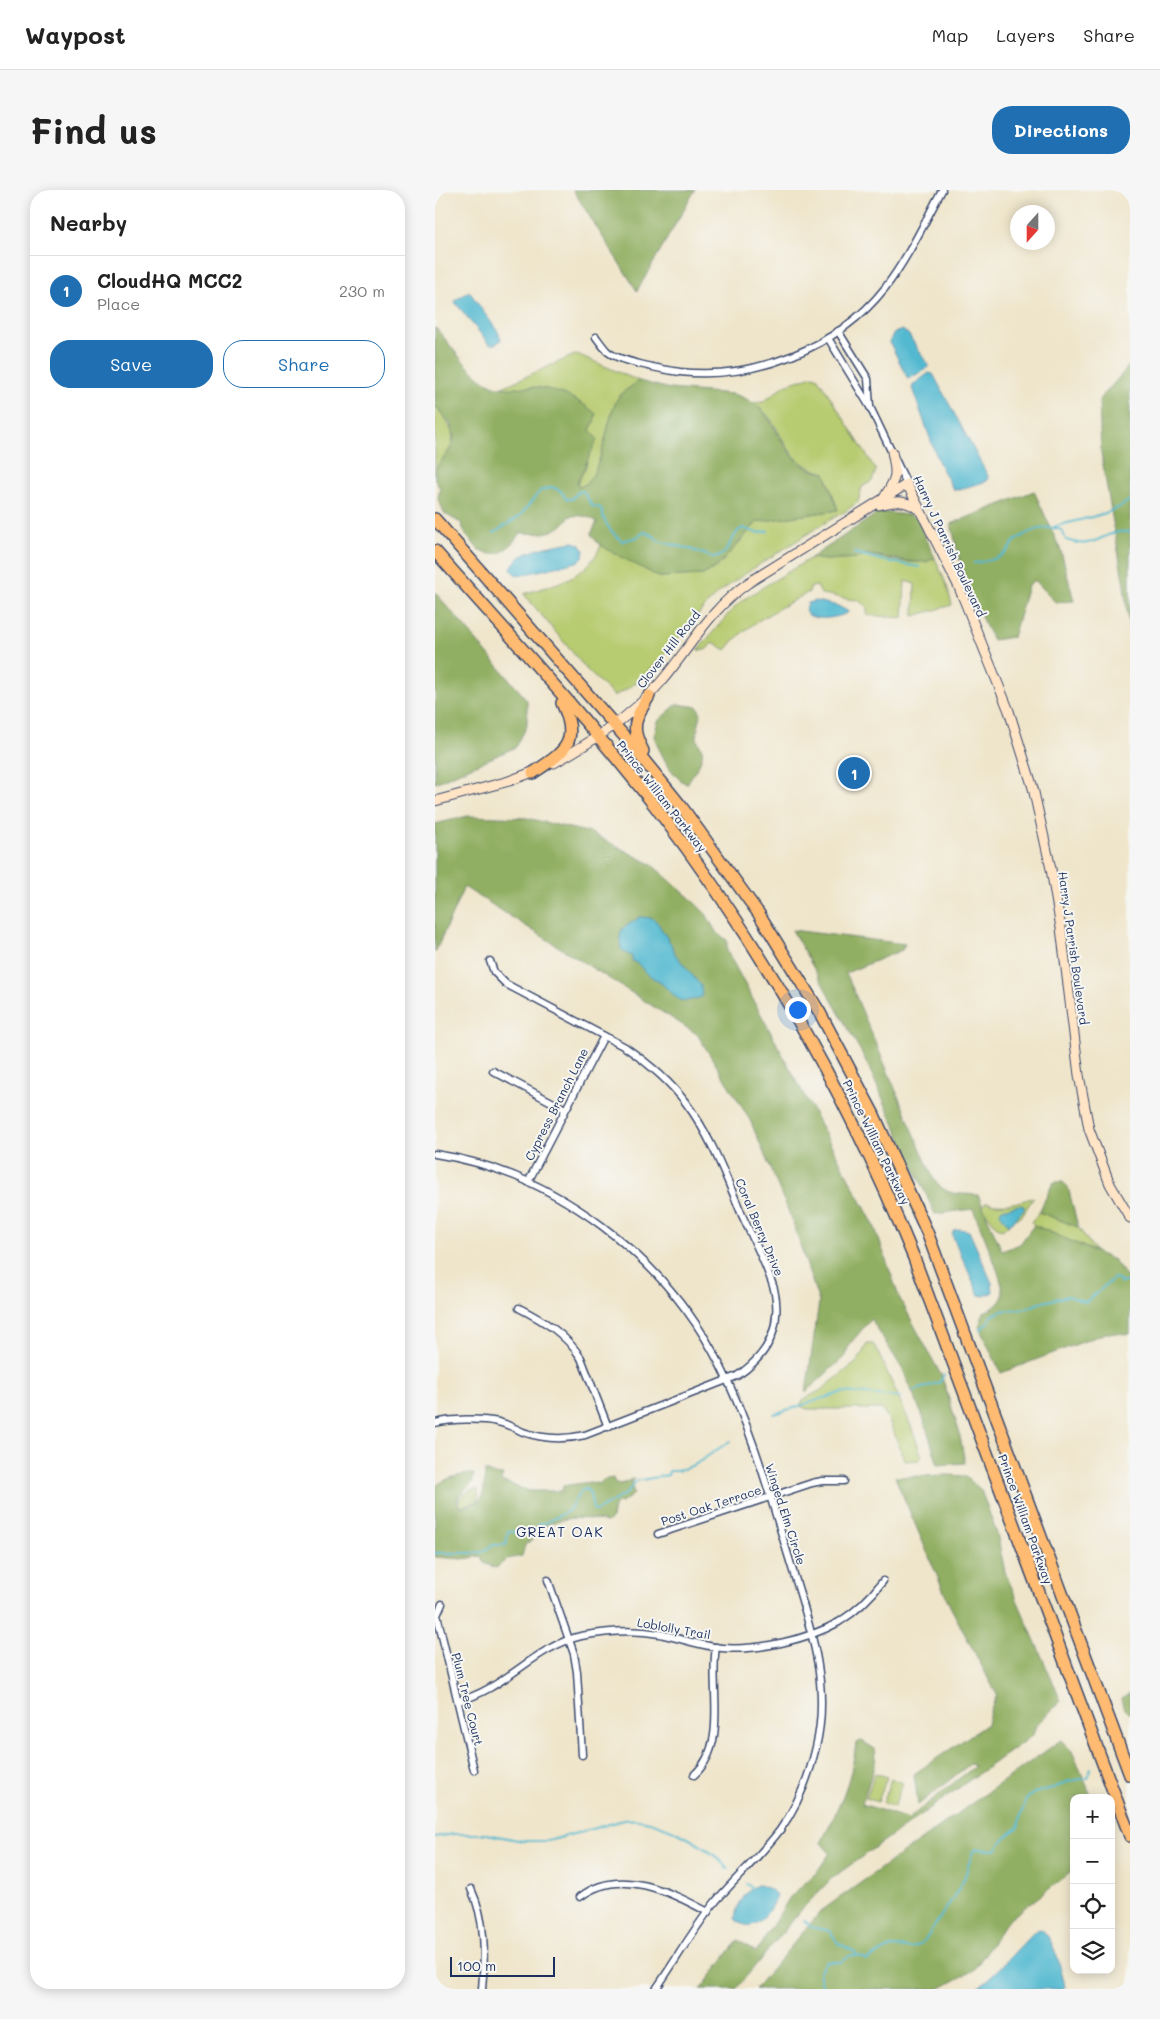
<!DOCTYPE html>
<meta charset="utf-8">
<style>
body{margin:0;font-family:Mali,sans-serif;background:#f6f6f6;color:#222}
.controls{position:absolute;right:15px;bottom:15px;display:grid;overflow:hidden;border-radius:10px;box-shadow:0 2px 12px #0003}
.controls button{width:45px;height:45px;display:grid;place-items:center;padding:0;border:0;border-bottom:1px solid #e0e0e0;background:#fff;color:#222;font:25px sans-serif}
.compass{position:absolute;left:575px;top:15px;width:45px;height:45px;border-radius:50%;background:#fff;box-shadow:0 2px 12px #0003;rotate:201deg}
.scale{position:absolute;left:15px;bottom:12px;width:105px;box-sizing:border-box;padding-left:5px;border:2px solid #1b2f5e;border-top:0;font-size:14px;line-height:18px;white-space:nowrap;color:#1b2f5e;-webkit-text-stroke:4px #f6f6f2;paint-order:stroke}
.you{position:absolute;left:362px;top:819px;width:18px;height:18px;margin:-12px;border:4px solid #fff;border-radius:50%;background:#1a73e8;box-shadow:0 0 0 8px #1a73e833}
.badge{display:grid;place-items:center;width:32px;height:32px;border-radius:50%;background:#1f6fb2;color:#fff;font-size:16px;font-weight:700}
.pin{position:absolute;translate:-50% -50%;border:2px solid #fff;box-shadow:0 1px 5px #0006}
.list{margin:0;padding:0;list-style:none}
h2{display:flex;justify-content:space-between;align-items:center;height:65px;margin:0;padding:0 20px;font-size:21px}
h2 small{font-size:16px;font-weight:400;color:#767676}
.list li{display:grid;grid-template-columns:32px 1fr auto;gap:15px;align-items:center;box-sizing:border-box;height:70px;padding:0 20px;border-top:1px solid #e0e0e0}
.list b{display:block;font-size:19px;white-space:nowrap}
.list p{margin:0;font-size:16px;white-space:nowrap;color:#767676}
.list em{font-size:16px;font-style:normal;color:#767676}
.actions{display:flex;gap:10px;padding:15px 20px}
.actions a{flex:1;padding:11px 0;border:1px solid #1f6fb2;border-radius:20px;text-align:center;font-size:18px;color:#1f6fb2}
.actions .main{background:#1f6fb2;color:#fff}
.icon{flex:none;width:28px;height:28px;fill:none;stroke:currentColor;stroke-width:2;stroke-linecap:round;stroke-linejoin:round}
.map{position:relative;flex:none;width:695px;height:1799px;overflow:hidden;border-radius:20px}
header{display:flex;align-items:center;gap:30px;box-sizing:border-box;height:70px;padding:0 25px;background:#fff;border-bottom:1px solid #e0e0e0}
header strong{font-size:24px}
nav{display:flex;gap:28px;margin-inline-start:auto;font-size:18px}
.intro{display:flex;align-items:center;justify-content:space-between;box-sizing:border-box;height:120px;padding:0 30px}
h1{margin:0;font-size:35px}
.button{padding:12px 22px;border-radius:20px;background:#1f6fb2;color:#fff;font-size:18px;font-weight:700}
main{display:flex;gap:30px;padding:0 30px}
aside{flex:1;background:#fff;border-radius:20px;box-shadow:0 2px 12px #0003}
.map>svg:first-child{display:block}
.green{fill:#b7cb6f;stroke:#697d66}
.forest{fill:#91af62;stroke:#566f60}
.water{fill:#52b9d0;stroke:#367497}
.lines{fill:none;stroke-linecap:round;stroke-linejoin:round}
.stream{stroke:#52b9d0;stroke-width:2}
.street-casing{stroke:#3b4a6e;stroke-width:9}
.secondary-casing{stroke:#3b4a6e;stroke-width:11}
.highway-casing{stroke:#3b4a6e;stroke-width:14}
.street{stroke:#fff;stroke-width:6}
.secondary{stroke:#ffe4c6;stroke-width:9}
.highway{stroke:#ffbb71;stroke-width:11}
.labels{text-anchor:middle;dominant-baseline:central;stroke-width:4;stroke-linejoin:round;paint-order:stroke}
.street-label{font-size:12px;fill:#1b2f5e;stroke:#f6f6f2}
.neighbourhood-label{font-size:14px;letter-spacing:1px;fill:#1b2f5e;stroke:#f6f6f2}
</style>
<header>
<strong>Waypost</strong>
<nav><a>Map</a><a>Layers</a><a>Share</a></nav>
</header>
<div class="intro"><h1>Find us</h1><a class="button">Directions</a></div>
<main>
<aside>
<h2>Nearby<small></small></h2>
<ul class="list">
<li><span class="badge">1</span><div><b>CloudHQ MCC2</b><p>Place</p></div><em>230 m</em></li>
</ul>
<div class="actions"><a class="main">Save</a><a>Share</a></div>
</aside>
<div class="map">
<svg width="695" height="1799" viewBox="0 0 695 1799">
<rect width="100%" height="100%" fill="#f6f6f2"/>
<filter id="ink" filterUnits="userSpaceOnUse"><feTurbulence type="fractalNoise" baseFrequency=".02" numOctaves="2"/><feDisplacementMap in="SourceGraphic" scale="10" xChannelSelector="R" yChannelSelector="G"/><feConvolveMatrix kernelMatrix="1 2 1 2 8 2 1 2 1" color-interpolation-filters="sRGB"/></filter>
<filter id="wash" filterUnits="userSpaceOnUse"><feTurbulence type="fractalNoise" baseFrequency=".0096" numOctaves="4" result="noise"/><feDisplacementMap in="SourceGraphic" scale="20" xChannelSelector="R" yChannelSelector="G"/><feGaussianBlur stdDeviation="1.12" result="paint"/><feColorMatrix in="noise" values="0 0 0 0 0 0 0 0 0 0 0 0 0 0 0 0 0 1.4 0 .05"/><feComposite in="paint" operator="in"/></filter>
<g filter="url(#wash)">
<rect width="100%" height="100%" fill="#efe5ca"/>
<g class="green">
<path d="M142,164L204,191C197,196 187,202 183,208C171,228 167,293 144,297L142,294L151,276L157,244L155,239L159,232L98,197L80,199L65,198Z"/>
<path d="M377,186L382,187L387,194L441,280L437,291L427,297L423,312L411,321C390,332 369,346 349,359C327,373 305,386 285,402C248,434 225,485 179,506L152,480L89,404C121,393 152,389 166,355L224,387L268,385L283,376L322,332L403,320L390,283C342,271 352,234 318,213L328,212L350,195Z"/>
<path d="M0,215C22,243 25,252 0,279Z"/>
<path d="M431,364C453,369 479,377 500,368L512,396L517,415L479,426L480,394L470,391L468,428L432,425V417L423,410C410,410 399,405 386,404L382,396L376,397L374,402C346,418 311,433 291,460L278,452L271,460H263L295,422L305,412L320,402L376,368L391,370L423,368Z"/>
<path d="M599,1007L586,1027L582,1028L567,1040L562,1037L547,1017L551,1012C567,1017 582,1013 599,1007Z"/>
<polygon points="604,1022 643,1037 661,1062 599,1035 596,1032"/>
<path d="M432,1154H438L441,1158C457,1194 475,1229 487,1267L484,1270L470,1271C464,1259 455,1225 446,1219H372L365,1216L368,1210L386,1200L423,1171Z"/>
<polygon points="43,1299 43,1311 27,1316 24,1314 24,1308 35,1300"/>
<polygon points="440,1583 452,1587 443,1612 431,1608"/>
<polygon points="456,1589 468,1593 459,1617 448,1613"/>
</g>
<g class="forest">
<polygon points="138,0 260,0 202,101"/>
<path d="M0,137C16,155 32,181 53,193C68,202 82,196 98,197C119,198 146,210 161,224L159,232L155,240L162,249L142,294L144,297C167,293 171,227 183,208C187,202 197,196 204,191L235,199L298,204C345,216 339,262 375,279C379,281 385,282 390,283L403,320L322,332L283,376L268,385L224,387L173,360L161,351L156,344L162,332C155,326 145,325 135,326C121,345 108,344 85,343L76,355L65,363L55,364L44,360L31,345L26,333L10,324L3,309L5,298L0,290V279L16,258L19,247L15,233L0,215Z"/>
<polygon points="695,175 695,447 689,395 666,263 664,210"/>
<polygon points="599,301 626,361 639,411 620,412 600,390 593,396 578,447 558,450 532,400 516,334"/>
<polygon points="444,322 475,325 482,328 500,368 491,372 478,372 431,364 423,368 391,370 376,368"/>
<polygon points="0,402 92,510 92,536 81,557 0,593"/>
<path d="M242,514L263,517C269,527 261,537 262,548C263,555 269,558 267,566C265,575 257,585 252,594C237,588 224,561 219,546L223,531Z"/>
<polygon points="33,626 92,628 156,643 216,674 255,708 271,724 281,742 292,750 292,761 439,1035 464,1107 507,1187 524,1241 530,1273 503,1275 488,1227 468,1180 436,1129 414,1155 410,1166 371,1202 384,1112 357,1030 315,930 262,844 29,697 0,763 0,634"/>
<path d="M357,740L470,754L467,760L411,783L498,988C512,1007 521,1003 543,1005L567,1061L585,1054L599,1035L679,1070L695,1091V1144L671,1143L566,1183L544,1137L549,1122C556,1119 567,1114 568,1104C569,1090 544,1035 538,1019L500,1024L429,867Z"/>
<polygon points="622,992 628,992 633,997 643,1037 604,1022 618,993"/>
<path d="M50,1281L57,1284L68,1285L66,1291L94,1301H127L128,1296L155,1292L164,1294L168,1290L178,1288L180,1293L187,1294L199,1288L196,1292L199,1304L186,1313H181L179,1317L177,1328L172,1332L156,1329L138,1328L125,1330L106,1337L100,1347L90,1355L87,1366L72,1369L61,1378L49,1373L46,1366L28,1369L0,1367V1297C9,1288 26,1284 39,1284L37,1293L23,1307L22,1313L26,1317C53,1311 48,1306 50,1281Z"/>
<path d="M513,1285L530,1286L546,1300L562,1344L570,1382L626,1511L601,1535L598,1545L397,1688L368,1718L301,1799H266L303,1750L321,1762L355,1707L381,1683L395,1663L386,1653C403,1619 417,1592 421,1553L427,1551L440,1559L441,1568L439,1577L427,1614L473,1629L540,1576L535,1574L483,1615L479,1584L552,1534L556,1518L562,1505L515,1416L460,1287Z"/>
<polygon points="695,1503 695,1524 688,1517 686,1509"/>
<polygon points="626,1550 637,1561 657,1608 639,1608 639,1680 572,1731 539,1780 504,1799 320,1799 386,1721"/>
</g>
<g class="water">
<polygon points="34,101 63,142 66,149 64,152 57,155 53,153 19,111"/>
<path d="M467,140L473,144L494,176L490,180L473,189L455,153C456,145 459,142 467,140Z"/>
<polygon points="494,183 498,184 553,286 552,291 522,300 518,299 504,273 477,198 479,194"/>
<path d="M138,352L145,354L149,360L148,367L142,372L86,385L80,384L76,380C79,360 121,355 138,352Z"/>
<path d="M381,411L403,416L414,422C404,428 380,432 371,423L370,420L373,413Z"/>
<polygon points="205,727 217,728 222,732 238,757 240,764 266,796 267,807 252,811 244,810 227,794 211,783 203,774 197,771 197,766 192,764 186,759 185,748 187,739"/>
<polygon points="585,1015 589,1016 589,1019 575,1034 571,1032 565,1023 567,1019"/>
<polygon points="525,1039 534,1041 557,1093 558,1102 549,1106 544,1105 517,1045 519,1040"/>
<path d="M323,1695C330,1696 339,1700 341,1706C334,1723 319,1747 300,1729C300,1718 312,1698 323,1695Z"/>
<path d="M605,1739C617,1743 628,1784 630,1797L626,1799H541L555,1788L600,1741Z"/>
</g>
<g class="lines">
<g class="stream">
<path d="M619,337C643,329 676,326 695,310"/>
<path d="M59,343L85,326L105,301L117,297L126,301L131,309H137L143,302L148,301L157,316L166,318C169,334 175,341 187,351L202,347L209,342L219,346L223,351L255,359L277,367H283L290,362L302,342L307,338L323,343L333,341"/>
<polyline points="419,363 450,371 485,377"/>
<path d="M539,373C548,372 561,370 569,364C573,361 576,356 579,352C592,341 610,334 627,340L631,350C638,352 645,355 652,353C670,350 672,340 695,342"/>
<polyline points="545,1140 554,1131 555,1127 566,1121 593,1118 604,1113 633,1106 651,1112 679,1088 684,1089 685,1093 695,1091"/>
<polyline points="479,1201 505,1192 509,1185"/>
<polyline points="339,1224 408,1202 465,1207"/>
<path d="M0,1363H37L47,1362L58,1355H71L73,1342C83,1341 90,1344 98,1347L104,1334L112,1332L133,1321L147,1300L151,1299L155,1303L158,1319L161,1321L192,1303L201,1291L233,1285L234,1281H243L261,1274L295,1251"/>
<path d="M0,1647L19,1644H52L88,1651H113L189,1630C219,1625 274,1656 293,1679"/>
<polyline points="312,1694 317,1698"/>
<polyline points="369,1730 376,1737 395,1741 403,1753 420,1762 422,1765"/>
<polyline points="388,1799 384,1782 391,1772 406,1772 416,1765 424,1766 431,1770 456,1757 476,1758 484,1755 491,1749 523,1700 529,1689 538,1661 542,1659 561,1660 568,1650 583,1637 590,1611 594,1607 599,1603 621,1597 634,1591 653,1588 656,1578"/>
</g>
</g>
</g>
<g filter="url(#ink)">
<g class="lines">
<defs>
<g id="street">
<polyline points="403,141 433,189 435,216"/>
<path d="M161,147C164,151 168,157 172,161C182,171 230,180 245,182C319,190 403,158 450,98C473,68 489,33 507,0"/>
<polyline points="393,148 435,217 472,294"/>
<polyline points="58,881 130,919"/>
<path d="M0,964C120,982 231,1068 285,1175C315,1234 334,1302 353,1365C372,1428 397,1491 381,1557C374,1587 363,1615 345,1640C326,1665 302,1687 281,1711C259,1738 241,1770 221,1799"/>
<polyline points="93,992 169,846"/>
<path d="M84,1118C109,1131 130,1143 146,1168L173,1237"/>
<path d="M0,1233C16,1229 46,1228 63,1232C72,1234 80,1238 88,1242C108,1249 129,1250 150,1245L302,1186C324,1171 340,1152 341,1125C342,1116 341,1107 339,1099C331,1073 318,1049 307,1025C291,987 276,946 251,913C234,890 213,873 190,857L71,794L59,782L55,771"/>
<polyline points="223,1344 377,1293 387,1291 409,1291"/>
<polyline points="113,1390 139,1464 142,1482 147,1565"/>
<polyline points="7,1414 2,1425 39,1580"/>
<path d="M23,1511C69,1500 99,1457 146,1446C172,1441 198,1439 225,1444C245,1448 266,1456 287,1458C323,1461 374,1449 404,1432C422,1421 436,1407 448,1391"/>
<path d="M259,1585C294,1553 274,1498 281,1457"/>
<path d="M36,1699C51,1730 50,1765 47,1799"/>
<path d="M145,1707C185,1676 235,1702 273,1722"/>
</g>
<g id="secondary">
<path d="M450,306C462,287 462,284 457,262"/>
<path d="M444,315C460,311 469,309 483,319"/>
<path d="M119,573C158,551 196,527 225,493C256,457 272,422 313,393L472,294L523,395L574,521L598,598L616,679L626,738L644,885L654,939L675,994L695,1028"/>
<polyline points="0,611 74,591 103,580"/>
</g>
<g id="highway">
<polyline points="0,329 190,547 246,616 324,724 385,823 438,923 492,1042 695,1585"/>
<path d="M0,361C74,445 151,528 220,616C327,755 413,906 479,1068L695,1646"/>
<path d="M208,561C194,536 201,528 214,506"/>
<path d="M98,583C129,562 146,553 127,513"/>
</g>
</defs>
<use href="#street" class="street-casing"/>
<use href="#secondary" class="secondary-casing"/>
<use href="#highway" class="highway-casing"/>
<use href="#street" class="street"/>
<use href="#secondary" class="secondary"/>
<use href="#highway" class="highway"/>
</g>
</g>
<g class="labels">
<g class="street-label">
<text transform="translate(515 356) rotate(65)">Harry J Parrish Boulevard</text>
<text transform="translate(233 459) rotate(-52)">Clover Hill Road</text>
<text transform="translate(227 606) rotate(52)">Prince William Parkway</text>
<text transform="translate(639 758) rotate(82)">Harry J Parrish Boulevard</text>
<text transform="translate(121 914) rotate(-63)">Cypress Branch Lane</text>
<text transform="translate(442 952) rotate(64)">Prince William Parkway</text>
<text transform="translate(325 1037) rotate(67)">Coral Berry Drive</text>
<text transform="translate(276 1315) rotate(-18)">Post Oak Terrace</text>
<text transform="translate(351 1324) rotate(72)">Winged Elm Circle</text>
<text transform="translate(591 1329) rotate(70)">Prince William Parkway</text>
<text transform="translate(239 1438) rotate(10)">Loblolly Trail</text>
<text transform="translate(33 1509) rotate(76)">Plum Tree Court</text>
</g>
<g class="neighbourhood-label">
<text x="125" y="1341">GREAT OAK</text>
</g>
</g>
</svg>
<div class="controls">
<button>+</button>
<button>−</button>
<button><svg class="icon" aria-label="locate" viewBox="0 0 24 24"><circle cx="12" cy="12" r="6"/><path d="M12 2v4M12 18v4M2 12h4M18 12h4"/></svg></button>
<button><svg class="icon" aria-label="layers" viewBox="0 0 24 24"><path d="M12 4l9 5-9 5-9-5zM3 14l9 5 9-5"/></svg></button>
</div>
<svg class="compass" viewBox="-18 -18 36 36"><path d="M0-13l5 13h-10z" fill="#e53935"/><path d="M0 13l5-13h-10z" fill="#767676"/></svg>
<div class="scale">100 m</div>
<div class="you"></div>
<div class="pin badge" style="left:419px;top:583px">1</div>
</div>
</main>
